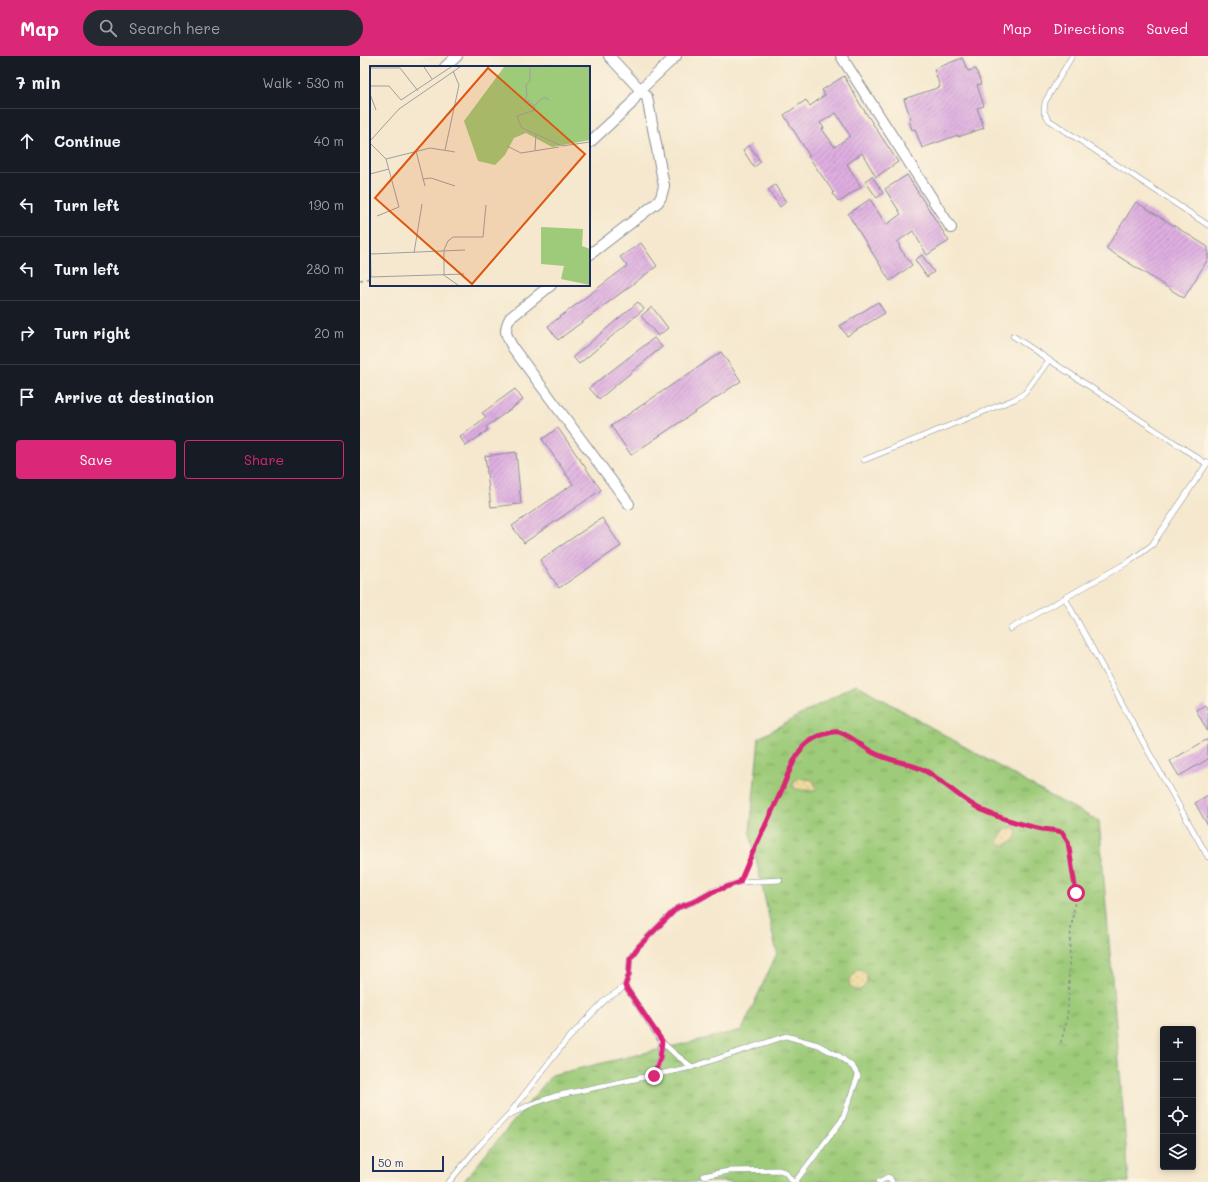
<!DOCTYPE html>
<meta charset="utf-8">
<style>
body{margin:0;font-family:Mali,sans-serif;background:#242831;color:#f1f3f6}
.controls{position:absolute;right:12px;bottom:12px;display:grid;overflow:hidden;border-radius:4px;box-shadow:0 2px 6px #0003}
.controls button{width:36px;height:36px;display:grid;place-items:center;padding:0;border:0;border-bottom:1px solid #363941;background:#171b24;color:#f1f3f6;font:20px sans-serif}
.scale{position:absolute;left:12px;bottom:10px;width:72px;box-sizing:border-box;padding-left:4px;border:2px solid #1b2f5e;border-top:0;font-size:11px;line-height:14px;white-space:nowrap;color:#1b2f5e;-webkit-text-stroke:3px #fcf5e5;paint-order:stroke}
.stop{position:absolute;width:12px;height:12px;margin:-9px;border:3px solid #db2777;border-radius:50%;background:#fff}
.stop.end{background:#db2777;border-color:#fff;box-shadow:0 1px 4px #0008}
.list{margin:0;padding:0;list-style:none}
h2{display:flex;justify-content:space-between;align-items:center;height:52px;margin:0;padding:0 16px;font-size:17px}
h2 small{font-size:13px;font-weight:400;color:#9ea1a6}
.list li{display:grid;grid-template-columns:26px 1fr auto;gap:12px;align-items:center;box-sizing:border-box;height:64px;padding:0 16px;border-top:1px solid #363941}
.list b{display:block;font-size:15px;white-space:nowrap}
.list em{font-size:13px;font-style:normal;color:#9ea1a6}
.actions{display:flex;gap:8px;padding:12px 16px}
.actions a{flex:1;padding:9px 0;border:1px solid #db2777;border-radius:4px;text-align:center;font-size:14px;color:#db2777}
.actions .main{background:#db2777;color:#fff}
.icon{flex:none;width:22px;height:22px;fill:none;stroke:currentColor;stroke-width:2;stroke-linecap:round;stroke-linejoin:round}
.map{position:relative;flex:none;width:848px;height:1126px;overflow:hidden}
header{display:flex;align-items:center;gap:24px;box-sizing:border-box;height:56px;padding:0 20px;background:#db2777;color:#fff}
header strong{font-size:19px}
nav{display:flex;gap:22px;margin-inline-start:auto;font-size:14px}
.search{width:280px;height:36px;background:#242831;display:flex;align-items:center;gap:10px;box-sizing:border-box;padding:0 14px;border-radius:22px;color:#9ea1a6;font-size:15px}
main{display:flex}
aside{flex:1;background:#171b24}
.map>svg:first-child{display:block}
.grass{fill:url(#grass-tufts);stroke:#5c7d6c}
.sand{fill:url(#sand-dots);stroke:#84847e}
.building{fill:url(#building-hatch);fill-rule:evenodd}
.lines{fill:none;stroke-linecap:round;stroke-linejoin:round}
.lane-casing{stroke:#888c96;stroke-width:6}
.street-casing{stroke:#888c96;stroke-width:12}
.path{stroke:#888c96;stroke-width:1.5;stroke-dasharray:3 3;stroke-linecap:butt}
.lane{stroke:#fff;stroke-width:5}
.street{stroke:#fff;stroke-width:10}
.route{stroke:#db2777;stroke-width:5}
.inset-road{fill:none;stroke:#9e9ea1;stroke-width:1}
.view{fill:#de5710;fill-opacity:0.15;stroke:#de5710;stroke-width:2}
.inset-edge{fill:none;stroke:#1b2f5e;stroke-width:2}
</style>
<header>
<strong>Map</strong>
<div class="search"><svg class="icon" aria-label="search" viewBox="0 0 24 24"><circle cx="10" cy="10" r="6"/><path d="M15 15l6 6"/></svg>Search here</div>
<nav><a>Map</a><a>Directions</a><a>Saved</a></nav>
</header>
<main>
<aside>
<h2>7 min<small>Walk · 530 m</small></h2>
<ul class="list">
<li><svg class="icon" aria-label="ahead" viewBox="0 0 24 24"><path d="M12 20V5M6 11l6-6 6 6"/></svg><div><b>Continue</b></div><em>40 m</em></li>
<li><svg class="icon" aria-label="left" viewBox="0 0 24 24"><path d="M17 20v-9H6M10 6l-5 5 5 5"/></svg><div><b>Turn left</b></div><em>190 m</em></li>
<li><svg class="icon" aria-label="left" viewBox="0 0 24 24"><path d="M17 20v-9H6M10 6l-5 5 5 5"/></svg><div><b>Turn left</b></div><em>280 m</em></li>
<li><svg class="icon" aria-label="right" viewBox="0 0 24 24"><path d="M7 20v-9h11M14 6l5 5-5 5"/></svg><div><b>Turn right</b></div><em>20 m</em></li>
<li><svg class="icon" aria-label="arrive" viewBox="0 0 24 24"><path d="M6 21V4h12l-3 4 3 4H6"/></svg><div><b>Arrive at destination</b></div></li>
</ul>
<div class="actions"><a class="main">Save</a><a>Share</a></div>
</aside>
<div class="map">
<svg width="848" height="1126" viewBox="0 0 848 1126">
<defs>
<pattern id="grass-tufts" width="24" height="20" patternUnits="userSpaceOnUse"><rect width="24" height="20" fill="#9ecb79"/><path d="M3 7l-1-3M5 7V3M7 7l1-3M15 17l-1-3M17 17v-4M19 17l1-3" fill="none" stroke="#80a566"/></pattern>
<pattern id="sand-dots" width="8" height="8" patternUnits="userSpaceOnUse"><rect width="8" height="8" fill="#eeda9e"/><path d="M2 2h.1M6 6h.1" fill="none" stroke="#ccbb8a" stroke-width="1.8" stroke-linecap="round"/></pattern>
<pattern id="building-hatch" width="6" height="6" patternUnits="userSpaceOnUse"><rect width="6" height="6" fill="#deaee0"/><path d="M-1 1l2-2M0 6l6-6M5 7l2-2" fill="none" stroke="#b38eb9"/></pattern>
</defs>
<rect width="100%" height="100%" fill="#fcf5e5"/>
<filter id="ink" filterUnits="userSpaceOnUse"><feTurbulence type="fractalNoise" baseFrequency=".025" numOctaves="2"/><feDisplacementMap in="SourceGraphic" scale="8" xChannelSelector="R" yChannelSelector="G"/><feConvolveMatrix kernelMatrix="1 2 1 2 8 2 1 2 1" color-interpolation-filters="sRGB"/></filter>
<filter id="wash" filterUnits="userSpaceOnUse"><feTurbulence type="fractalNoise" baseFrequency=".012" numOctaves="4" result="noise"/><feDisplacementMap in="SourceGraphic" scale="16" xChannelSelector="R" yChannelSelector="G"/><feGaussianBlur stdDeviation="0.9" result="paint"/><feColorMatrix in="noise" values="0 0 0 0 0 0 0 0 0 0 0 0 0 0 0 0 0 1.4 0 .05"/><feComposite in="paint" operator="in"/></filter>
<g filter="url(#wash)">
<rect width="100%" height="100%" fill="#f5e8ce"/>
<polygon class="grass" points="496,628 685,737 739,765 769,1126 103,1126 192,1019 382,974 417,897 390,776 399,682"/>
<g class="sand">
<path d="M437,722L453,724L457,733C451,735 438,735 433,731V728Z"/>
<path d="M654,771L657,773C658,784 650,789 640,789L637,785L645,774Z"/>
<path d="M501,913C516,921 500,945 489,928C491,921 493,914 501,913Z"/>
</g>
<g id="blocks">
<g class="building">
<polygon points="602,2 608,15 616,13 621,28 617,29 624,50 617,52 624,72 598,81 598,79 562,92 555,73 552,74 549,64 551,63 544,43 580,31 574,13"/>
<path d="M484,20L500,48L538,106L516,121L502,97L487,108L501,131L479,146L473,138L474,137L448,100L449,99L424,59L446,44L450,50L465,39L462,34ZM476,57L490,80L475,91L462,73L464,72L460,67Z"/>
<polygon points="389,89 401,106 394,111 383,94"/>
<polygon points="547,119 589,185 567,199 553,175 537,186 540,190 539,191 552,209 530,225 488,158 510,143 526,169 541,158 525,133"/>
<polygon points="512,120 523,137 517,142 505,125"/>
<polygon points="415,129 426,146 420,151 408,134"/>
<polygon points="776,146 848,191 848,203 824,242 747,193 747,191"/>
<polygon points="281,187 297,210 198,284 188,270 267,210 260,201"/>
<polygon points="562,199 574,216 567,221 555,204"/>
<polygon points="278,246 284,253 219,308 213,301"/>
<polygon points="518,246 525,257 487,280 480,270"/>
<polygon points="292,251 308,272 298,280 281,260"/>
<polygon points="294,282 302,291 239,343 229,332"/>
<polygon points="361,296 381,325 271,399 251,370"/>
<polygon points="155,333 163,344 126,371 128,374 106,390 100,381 126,361 122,357"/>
<polygon points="198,372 241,434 164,487 152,470 213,428 182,383"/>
<polygon points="156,396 161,448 131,451 125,400"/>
<polygon points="242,462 261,490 199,532 180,504"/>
<polygon points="845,649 848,655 848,676 836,654"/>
<polygon points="848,683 848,703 819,720 810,705"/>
<polygon points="848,739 848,770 835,747"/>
</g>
</g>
</g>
<g filter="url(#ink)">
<use href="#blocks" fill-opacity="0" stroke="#888c96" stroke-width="1"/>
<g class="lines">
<defs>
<g id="lane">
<polyline points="712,0 685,46 684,56 689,64 848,169"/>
<polyline points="653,280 847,408"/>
<polyline points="504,404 655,343 665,337 689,304"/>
<polyline points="705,542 783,686 848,801"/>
<polyline points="650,573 770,505 792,489 848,406"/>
<polyline points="265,930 301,985 315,998 332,1011"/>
<polyline points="294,1020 300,1002 301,985"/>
<polyline points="149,1058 205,986 246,943 259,935 265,930 269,918 270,902 279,890 317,852 338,844 352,835 380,826 420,824"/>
<polyline points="343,1120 369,1115 419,1114 425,1116 433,1126"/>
<polyline points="89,1126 118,1091 147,1060 169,1049 195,1040 332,1011 426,980 458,989 479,1000 493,1011 498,1020 482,1064 435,1126"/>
<polyline points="519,1126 528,1121 530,1122 532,1126"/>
</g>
<g id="street">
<polyline points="481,0 591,172"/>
<polyline points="85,11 97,0"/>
<polyline points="229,87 271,48 280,34 316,0"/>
<polyline points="229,199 298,146 301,141 304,130 287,41 249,0"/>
<path d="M191,229L150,262C143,275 146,279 153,292L269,448"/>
</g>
</defs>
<use href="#lane" class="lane-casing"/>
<use href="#street" class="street-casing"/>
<g class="path">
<polyline points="0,224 11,222"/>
<polyline points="383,819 391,797 419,741 434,707 442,691 456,681 477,675 486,678 499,688 527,703 555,710 567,716 582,726 610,747 626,756 674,771 687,774 693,773 702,776 708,786 716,837 710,882 708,953 706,968 700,989"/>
</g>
<use href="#lane" class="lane"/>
<use href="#street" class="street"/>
</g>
</g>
<g class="lines" filter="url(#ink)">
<path class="route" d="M294,1020L300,1002L302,985L265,930L269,918L270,902L279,890L317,852L338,844L352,836L380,826C392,796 406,769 419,740C425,727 433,701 443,691C446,688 451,684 455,682C460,679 473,675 478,676C487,677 503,691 512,696C530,706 551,706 569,717C588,729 605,747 626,756C643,763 664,769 682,773C689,774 695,774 702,776L708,786L716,837"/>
</g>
<g transform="translate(10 10)">
<rect width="220" height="220" fill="#f5e8ce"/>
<path d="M134,1H220V74L182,81L156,67L144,72L135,89L125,99L108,95L94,55ZM171,161L213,163L212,180L220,183V219L191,213L194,200L171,198Z" fill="#9ecb79"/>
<path class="inset-road" d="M54,1L62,13M160,1V15L156,19L157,30L154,35H159L164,40M0,2H30L48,25M0,20H19L31,34L81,1M0,28L6,44M179,34L174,31L164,40L165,44L147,50L152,62L192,80L220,76M166,44L175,54M0,75L29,43L90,1M0,77L16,93L29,141L7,150M137,80L151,87L189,81M75,84L89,19L83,5M165,84L166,68M46,85L55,120M16,93L60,82L85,86M0,108L19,103M53,113L61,112L85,120M0,161L1,211M44,187L52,138M1,188L95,184M74,210V184L78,175L83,171H113L116,139M75,210L88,219M0,211L94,208"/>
<path class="view" d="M118,2L215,88L102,218L5,132Z"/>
<rect width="220" height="220" class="inset-edge"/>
</g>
</svg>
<div class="controls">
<button>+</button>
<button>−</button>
<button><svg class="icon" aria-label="locate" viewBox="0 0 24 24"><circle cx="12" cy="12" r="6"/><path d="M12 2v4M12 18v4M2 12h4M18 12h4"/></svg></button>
<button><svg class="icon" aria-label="layers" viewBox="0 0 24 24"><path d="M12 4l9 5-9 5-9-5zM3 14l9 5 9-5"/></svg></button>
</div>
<div class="scale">50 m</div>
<div class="stop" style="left:716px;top:837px"></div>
<div class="stop end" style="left:294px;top:1020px"></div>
</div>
</main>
